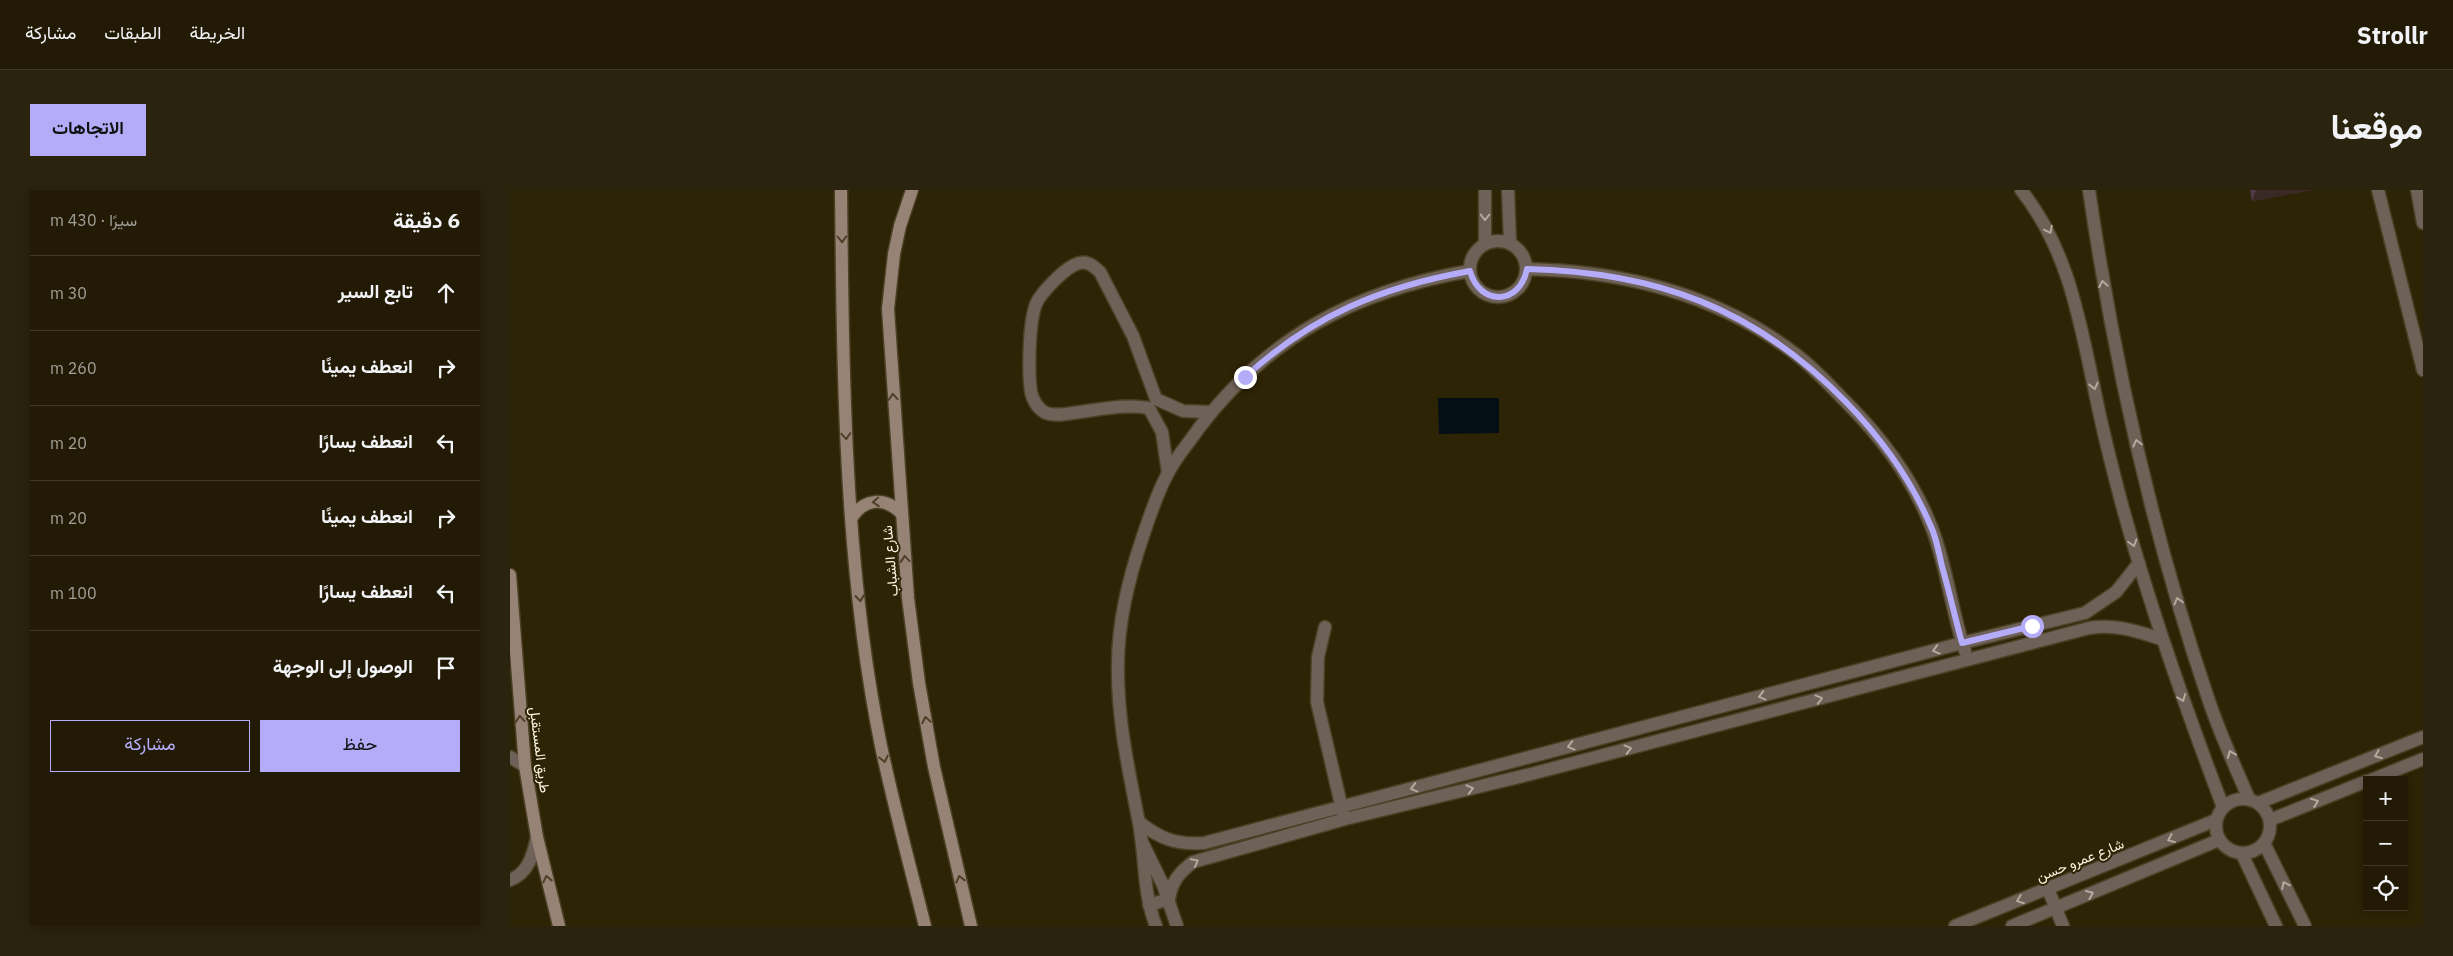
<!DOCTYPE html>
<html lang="ar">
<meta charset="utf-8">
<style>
body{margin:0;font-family:"IBM Plex Sans",Vazirmatn,sans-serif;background:#2a230e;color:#f1f3f6;direction:rtl}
.controls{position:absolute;right:15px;bottom:15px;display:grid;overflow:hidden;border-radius:0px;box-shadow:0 2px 12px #0003}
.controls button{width:45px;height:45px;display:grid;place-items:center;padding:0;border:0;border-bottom:1px solid #3f3826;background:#221a04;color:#f1f3f6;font:25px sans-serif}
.stop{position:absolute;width:15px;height:15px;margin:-11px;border:4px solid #b4acf9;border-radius:50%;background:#fff}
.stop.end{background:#b4acf9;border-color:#fff;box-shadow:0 1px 5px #0008}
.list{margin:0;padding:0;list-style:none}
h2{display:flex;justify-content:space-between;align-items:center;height:65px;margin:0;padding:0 20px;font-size:21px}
h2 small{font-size:16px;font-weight:400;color:#a2a19a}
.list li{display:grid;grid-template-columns:32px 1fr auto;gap:15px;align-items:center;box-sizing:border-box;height:75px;padding:0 20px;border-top:1px solid #3f3826}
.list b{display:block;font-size:19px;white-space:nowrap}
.list em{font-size:16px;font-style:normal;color:#a2a19a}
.actions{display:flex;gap:10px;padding:15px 20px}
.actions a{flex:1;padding:11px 0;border:1px solid #b4acf9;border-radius:0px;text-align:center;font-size:18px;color:#b4acf9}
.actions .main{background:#b4acf9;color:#111}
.icon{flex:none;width:28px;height:28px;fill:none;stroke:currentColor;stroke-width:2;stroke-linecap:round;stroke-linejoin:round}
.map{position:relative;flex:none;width:1913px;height:736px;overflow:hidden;direction:ltr;border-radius:0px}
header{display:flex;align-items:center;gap:30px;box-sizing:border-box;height:70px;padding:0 25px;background:#221a04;border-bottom:1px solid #3f3826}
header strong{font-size:24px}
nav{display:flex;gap:28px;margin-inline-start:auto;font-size:18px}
.intro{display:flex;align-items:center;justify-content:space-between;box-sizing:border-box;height:120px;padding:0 30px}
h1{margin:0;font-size:35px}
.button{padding:12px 22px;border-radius:0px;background:#b4acf9;color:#111;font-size:18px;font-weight:700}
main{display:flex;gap:30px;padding:0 30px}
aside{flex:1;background:#221a04;border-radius:0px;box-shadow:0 2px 12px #0003}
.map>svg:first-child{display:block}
.water{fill:#030f15}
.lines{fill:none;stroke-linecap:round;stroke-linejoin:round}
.street-casing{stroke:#4a4024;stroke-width:15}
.secondary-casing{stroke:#4a4024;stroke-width:15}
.street{stroke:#6e6158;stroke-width:12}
.secondary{stroke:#978375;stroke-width:12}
.wall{fill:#503949}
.shaded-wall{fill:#3a2827}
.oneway{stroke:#b4aa9d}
.oneway2{stroke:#4d4027}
.route{stroke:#b4acf9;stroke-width:6}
.labels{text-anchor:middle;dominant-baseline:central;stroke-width:4;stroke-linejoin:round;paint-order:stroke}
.street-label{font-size:14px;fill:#faf4e2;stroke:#2d2305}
</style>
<header>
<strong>Strollr</strong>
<nav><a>الخريطة</a><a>الطبقات</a><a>مشاركة</a></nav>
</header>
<div class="intro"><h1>موقعنا</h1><a class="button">الاتجاهات</a></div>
<main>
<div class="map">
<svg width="1913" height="736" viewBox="0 0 1913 736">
<rect width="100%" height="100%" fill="#2d2305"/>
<polygon class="water" points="928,208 989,208 989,243 929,244"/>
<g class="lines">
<defs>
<g id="street">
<polyline points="975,0 975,53"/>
<polyline points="998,0 1000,52"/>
<path d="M1511,0C1560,61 1571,138 1587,212C1594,246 1603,281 1612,315C1640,418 1675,517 1713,617"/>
<path d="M1579,0C1604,172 1642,343 1698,508C1709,542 1725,576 1739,609"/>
<polyline points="1868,0 1913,180"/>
<polyline points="1907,0 1913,33"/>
<circle cx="988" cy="79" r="28"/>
<path d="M1017,79C1114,81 1210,105 1288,166C1306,180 1321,197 1337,213C1373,249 1405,293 1423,341C1437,379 1442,422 1455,461"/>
<path d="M658,283L652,242L639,218C616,214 593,219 570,222C559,223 547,227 536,223C528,219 523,210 521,202C518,182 519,136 525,117C528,105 557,75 570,73C579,71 584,77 590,82L623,146L646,209L673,221L701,222"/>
<polyline points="815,437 808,467 807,512 833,623"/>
<polyline points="0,567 15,576"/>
<polyline points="1861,590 1913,569"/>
<circle cx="1733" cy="636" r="27"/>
<polyline points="1748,613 1913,547"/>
<polyline points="1760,630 1857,591"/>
<path d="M629,632C650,649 667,655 694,653L1452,453L1575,423L1606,402L1629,373"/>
<polyline points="1754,653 1795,736"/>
<polyline points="633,654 653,695 667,736"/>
<polyline points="1732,664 1766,736"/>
<path d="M0,690C19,683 23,664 27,647"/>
<polyline points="1538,699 1553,736"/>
<path d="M639,715L659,709C662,691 669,683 683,672L835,629L1021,584L1579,438C1606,434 1626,441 1651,449"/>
<path d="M646,736C632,701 636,665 628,628C618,577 607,527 608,474C608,430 619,387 633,346C640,325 647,303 658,283C666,267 679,253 689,238C760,145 846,101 959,81"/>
<polyline points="1445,736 1706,630"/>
<polyline points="1502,736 1709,650"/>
</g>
<g id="secondary">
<path d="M331,0C333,184 334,375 371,556C384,617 400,676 415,736"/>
<polyline points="402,0 390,36 384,64 378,119 398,408 409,493 424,577 461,736"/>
<path d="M342,327C355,308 375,307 391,323"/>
<polyline points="0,385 15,576 27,647 49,736"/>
</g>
</defs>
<use href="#street" class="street-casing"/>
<use href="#secondary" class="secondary-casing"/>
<use href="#street" class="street"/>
<use href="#secondary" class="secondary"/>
</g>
<polygon class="wall" points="1740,0 1802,0 1742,11"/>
<polygon class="shaded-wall" points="1746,0 1802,0 1742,11"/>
<defs><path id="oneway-chevron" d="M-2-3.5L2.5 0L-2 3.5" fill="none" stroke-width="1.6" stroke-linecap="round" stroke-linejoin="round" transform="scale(1.25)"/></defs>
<g class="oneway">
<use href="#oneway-chevron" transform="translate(975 27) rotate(90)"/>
<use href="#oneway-chevron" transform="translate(1539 40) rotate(63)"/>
<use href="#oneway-chevron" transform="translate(1593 94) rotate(-100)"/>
<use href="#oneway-chevron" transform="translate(1584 196) rotate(78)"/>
<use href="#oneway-chevron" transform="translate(1627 253) rotate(-104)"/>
<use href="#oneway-chevron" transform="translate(1623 353) rotate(74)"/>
<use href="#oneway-chevron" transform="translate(1668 411) rotate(-105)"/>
<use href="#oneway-chevron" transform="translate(1426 460) rotate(165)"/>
<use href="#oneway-chevron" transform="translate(1252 506) rotate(165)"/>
<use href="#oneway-chevron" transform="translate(1672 508) rotate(69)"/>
<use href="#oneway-chevron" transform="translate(1309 509) rotate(-15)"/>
<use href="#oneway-chevron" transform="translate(1061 556) rotate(165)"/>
<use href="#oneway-chevron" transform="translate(1118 559) rotate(-15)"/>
<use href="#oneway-chevron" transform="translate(1721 564) rotate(-112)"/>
<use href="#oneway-chevron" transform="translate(1868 565) rotate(158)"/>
<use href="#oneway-chevron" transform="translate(904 598) rotate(165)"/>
<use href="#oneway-chevron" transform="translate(960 599) rotate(-14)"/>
<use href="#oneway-chevron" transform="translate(1805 612) rotate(-21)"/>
<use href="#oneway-chevron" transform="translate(1661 649) rotate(158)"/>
<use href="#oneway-chevron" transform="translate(685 672) rotate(-28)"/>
<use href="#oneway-chevron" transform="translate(1775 695) rotate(-116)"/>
<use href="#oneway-chevron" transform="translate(1580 704) rotate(-23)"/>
<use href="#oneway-chevron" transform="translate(1510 710) rotate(159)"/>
</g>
<g class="oneway2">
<use href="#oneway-chevron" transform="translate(332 49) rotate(89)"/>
<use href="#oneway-chevron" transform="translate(383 207) rotate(-94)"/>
<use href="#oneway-chevron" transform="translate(336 246) rotate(86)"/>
<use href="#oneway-chevron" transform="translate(366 312) rotate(176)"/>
<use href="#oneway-chevron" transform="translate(395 369) rotate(-95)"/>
<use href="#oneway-chevron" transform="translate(350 408) rotate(84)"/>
<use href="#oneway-chevron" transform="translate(10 529) rotate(-95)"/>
<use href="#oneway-chevron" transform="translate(416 530) rotate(-100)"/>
<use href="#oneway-chevron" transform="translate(374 569) rotate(77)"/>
<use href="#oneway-chevron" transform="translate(37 689) rotate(-103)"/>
<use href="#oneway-chevron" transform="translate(450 689) rotate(-104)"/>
</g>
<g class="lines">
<path class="route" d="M735,187C803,125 871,97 960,81C970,117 1010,115 1017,79C1146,82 1245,118 1336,212C1372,249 1402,291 1422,339C1427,351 1429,364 1432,376C1439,401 1445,427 1452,453L1522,436"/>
</g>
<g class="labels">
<g class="street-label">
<text transform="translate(380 371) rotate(-95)">شارع الشباب</text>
<text transform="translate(30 560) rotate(83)">طريق المستقبل</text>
<text transform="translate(1570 670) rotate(-22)">شارع عمرو حسن</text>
</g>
</g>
</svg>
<div class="controls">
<button>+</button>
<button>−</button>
<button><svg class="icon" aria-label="locate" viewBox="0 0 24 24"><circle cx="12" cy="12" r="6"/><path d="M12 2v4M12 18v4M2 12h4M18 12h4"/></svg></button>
</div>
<div class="stop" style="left:1522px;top:436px"></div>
<div class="stop end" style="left:735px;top:187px"></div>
</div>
<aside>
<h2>6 دقيقة<small>سيرًا · 430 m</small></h2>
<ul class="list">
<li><svg class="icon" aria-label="ahead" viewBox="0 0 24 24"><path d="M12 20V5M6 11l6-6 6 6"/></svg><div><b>تابع السير</b></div><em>30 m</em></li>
<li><svg class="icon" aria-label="right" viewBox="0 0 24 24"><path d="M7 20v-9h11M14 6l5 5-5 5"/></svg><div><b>انعطف يمينًا</b></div><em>260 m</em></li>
<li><svg class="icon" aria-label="left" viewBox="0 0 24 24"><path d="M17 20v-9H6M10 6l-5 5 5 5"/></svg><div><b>انعطف يسارًا</b></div><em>20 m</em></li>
<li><svg class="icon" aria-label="right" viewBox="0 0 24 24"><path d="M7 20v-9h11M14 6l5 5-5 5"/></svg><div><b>انعطف يمينًا</b></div><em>20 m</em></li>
<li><svg class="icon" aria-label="left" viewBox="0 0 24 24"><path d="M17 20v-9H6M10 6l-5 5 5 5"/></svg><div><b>انعطف يسارًا</b></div><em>100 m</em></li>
<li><svg class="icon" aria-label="arrive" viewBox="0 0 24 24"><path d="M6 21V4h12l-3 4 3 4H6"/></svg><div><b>الوصول إلى الوجهة</b></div></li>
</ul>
<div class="actions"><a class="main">حفظ</a><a>مشاركة</a></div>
</aside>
</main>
